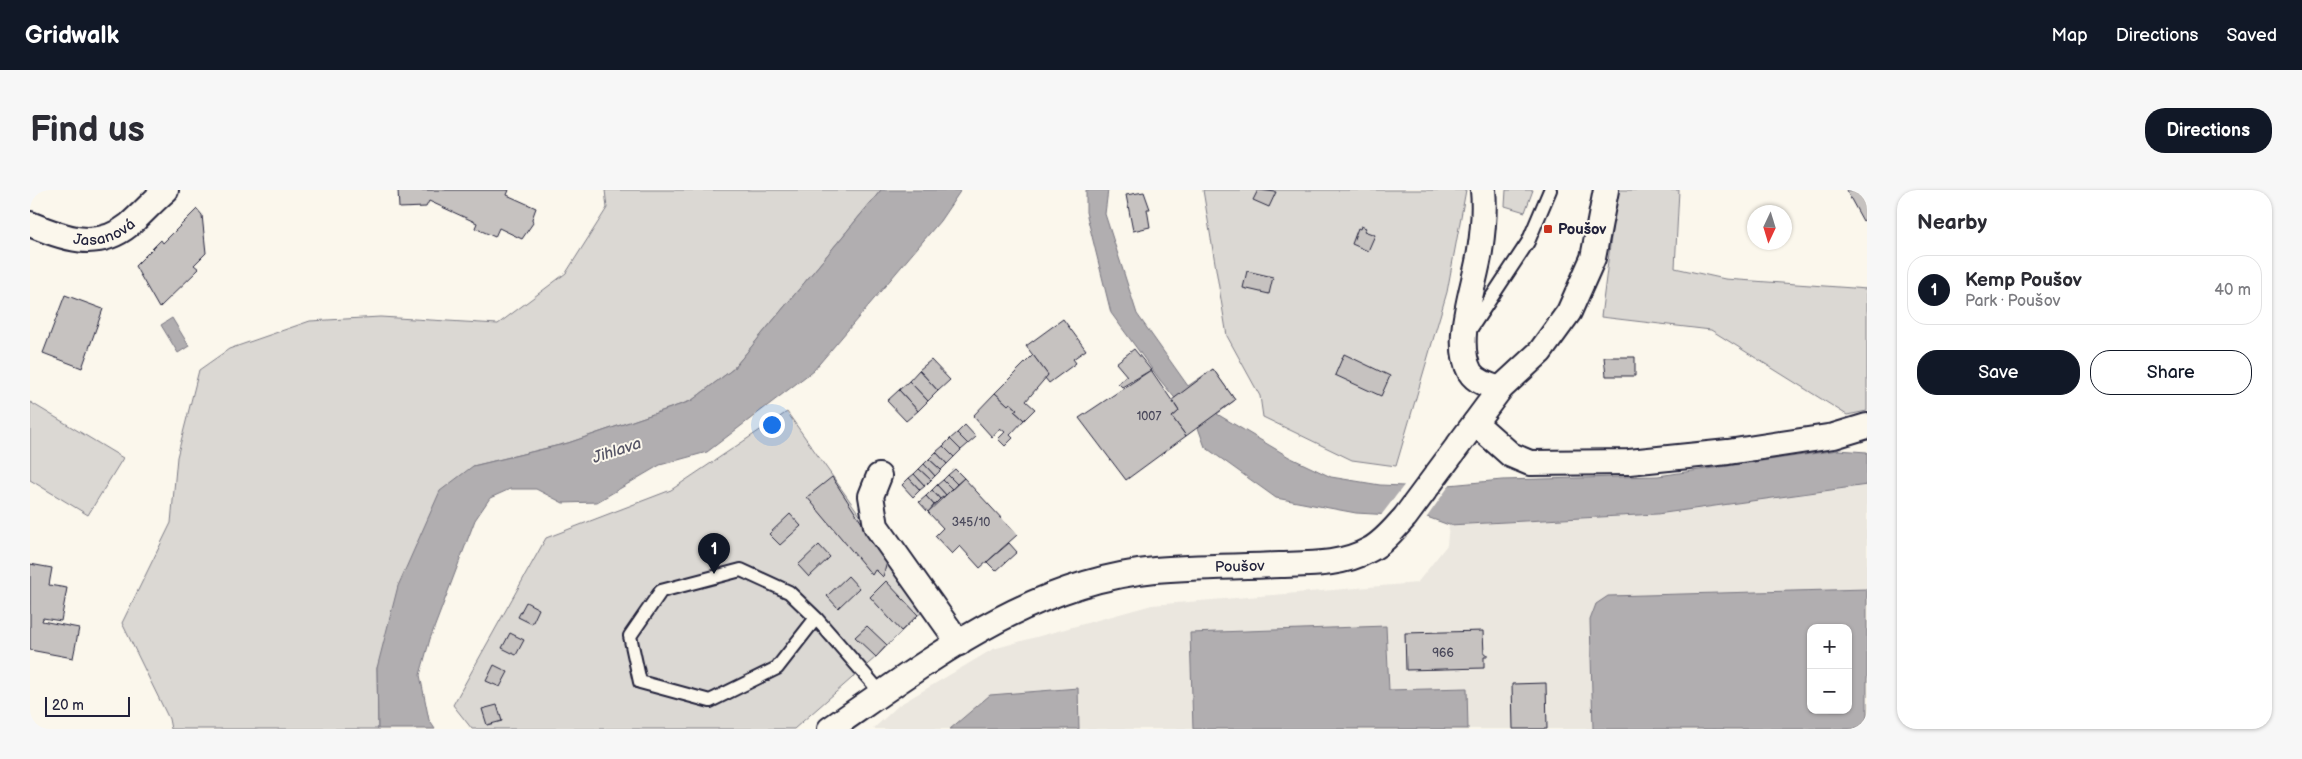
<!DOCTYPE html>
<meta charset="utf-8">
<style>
body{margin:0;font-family:"Balsamiq Sans",sans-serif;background:#f7f7f7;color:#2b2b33}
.controls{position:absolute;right:15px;bottom:15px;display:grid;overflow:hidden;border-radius:10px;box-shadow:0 1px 4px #0004}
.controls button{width:45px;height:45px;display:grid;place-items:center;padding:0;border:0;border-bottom:1px solid #e1e1e2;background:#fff;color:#2b2b33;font:25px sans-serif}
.compass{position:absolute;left:1717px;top:15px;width:45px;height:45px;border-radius:50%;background:#fff;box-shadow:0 1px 4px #0004;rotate:184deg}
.scale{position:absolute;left:15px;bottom:12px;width:85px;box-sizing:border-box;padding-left:5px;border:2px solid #22223b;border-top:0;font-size:14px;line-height:18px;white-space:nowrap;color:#22223b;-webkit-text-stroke:4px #fbf7ec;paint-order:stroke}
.you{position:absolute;left:741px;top:234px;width:18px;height:18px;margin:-12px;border:4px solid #fff;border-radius:50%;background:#1a73e8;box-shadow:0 0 0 8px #1a73e833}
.badge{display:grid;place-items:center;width:32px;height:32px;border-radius:50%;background:#111827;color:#fff;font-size:16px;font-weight:700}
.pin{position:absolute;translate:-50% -41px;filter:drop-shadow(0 1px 2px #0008)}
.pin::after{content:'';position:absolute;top:26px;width:18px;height:15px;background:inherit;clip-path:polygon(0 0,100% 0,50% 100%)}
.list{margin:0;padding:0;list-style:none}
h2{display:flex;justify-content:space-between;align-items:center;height:65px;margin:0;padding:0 20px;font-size:21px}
h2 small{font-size:16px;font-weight:400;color:#7c7c81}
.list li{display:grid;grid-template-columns:32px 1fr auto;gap:15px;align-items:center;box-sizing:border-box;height:70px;margin:0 10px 10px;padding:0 10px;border:1px solid #e1e1e2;border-radius:20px}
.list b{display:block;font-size:19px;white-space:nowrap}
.list p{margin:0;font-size:16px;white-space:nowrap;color:#7c7c81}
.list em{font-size:16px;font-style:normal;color:#7c7c81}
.actions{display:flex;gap:10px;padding:15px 20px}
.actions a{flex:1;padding:11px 0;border:1px solid #111827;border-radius:20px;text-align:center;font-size:18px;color:#111827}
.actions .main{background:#111827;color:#fff}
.map{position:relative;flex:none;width:1837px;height:539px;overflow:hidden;border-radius:20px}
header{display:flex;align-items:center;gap:30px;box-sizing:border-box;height:70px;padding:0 25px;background:#111827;color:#fff}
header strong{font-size:24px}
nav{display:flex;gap:28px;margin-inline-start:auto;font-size:18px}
.intro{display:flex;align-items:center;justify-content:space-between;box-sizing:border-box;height:120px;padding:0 30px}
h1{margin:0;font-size:35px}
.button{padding:12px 22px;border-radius:20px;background:#111827;color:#fff;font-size:18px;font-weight:700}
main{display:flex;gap:30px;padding:0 30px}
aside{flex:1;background:#fff;border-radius:20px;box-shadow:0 1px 4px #0004}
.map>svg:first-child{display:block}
.built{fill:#ebe7df;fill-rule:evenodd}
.green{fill:#dbd8d3;stroke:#7e7d87}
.water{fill:#b1aeb0;stroke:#787681;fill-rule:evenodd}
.pier{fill:#fbf7ec}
.building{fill:#c6c2c0;stroke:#22223b}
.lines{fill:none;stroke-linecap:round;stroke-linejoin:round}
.service-casing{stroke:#22223b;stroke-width:16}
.minor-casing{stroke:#22223b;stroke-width:28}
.service{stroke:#fbf7ec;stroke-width:12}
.minor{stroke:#fbf7ec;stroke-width:24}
.poi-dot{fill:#c8321e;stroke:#fbf7ec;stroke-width:2}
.labels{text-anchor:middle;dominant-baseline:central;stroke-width:4;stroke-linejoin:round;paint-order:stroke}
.number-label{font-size:12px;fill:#4b4a5c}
.street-label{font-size:15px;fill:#22223b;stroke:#fbf7ec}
.poi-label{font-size:15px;font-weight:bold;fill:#22223b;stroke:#fbf7ec;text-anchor:start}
.water-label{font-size:16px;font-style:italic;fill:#545364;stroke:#fbf7ec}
</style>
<header>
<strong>Gridwalk</strong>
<nav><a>Map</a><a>Directions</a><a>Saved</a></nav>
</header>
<div class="intro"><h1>Find us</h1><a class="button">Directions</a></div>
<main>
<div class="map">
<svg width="1837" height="539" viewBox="0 0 1837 539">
<rect width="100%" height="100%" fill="#fbf7ec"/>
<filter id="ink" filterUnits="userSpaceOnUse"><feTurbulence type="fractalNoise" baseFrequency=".02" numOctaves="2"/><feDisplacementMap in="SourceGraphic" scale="10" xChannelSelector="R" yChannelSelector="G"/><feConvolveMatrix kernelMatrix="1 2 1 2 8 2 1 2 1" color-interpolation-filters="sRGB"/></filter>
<g filter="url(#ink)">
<path class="built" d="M1837,295V539H843L869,515L963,459L1122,415L1387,393L1417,355L1419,335L1627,324ZM1781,438H1818V520H1781Z"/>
<g class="green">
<polygon points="575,0 851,0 703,179 661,211 538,253 443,276 347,478 348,539 141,539 139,529 92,433 141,333 147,267 169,180 199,159 280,131 350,127 468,134 536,83 577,18"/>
<polygon points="1173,0 1436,0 1417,102 1366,276 1322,270 1233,227 1230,206 1197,146"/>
<polygon points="1476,0 1503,0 1495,22 1475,16"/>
<polygon points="1587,0 1649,0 1645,78 1695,89 1837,99 1837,221 1817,225 1681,140 1571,127"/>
<polygon points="0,212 93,268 58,325 0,290"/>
<polygon points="757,222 897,420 888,425 846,467 764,539 442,539 423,515 516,348 641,300"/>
</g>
<g class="water">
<polygon points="851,0 931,0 910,31 784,180 677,262 630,275 567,312 533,313 506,299 480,299 460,308 445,330 400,449 390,485 399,530 405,539 348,539 347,478 368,396 410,301 443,276 538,253 661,211 703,179"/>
<polygon points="1056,0 1078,0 1075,24 1107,124 1158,196 1183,179 1205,210 1187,224 1259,267 1301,287 1350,295 1397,297 1472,290 1628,286 1808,260 1837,262 1837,295 1627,324 1419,335 1397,327 1326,323 1246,308 1175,257 1167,235 1130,190 1081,123 1056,22"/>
<polygon points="142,128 159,156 148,163 131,135"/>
<path d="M1837,399V539H1563L1560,430L1566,414L1578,406ZM1781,438H1818V520H1781Z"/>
<polygon points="1356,436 1359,500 1437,498 1438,539 1163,539 1160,443"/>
<polygon points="1048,498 1049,539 920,539 960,505"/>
</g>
<polygon class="pier" points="1421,293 1395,330 1349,328 1375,294"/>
<g class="building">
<polygon points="368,0 479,0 477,5 506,18 502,29 503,33 492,49 469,38 465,47 445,38 447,33 399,11 396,17 369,18"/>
<polygon points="1228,0 1246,2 1239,17 1223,10"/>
<polygon points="1837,0 1837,28 1833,31 1816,0"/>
<polygon points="1114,2 1120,19 1117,19 1120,37 1103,41 1096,5"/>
<polygon points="167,19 172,25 176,63 164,75 169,79 129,118 105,76 131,50 133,53"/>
<polygon points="1331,36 1336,38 1334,41 1345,45 1338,61 1322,54 1328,38 1330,39"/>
<polygon points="1217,81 1243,87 1239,104 1213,98"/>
<polygon points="35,105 73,119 52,178 13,163"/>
<polygon points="1033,129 1056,160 1043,169 1046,173 1019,193 1015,188 1018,185 996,156"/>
<polygon points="1104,159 1121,180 1092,197 1088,193 1097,186 1086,173"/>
<polygon points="1314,164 1360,186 1351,206 1305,185"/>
<polygon points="1003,165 1018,185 996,211 1005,219 994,230 984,221 987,219 980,213 978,215 965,203"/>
<polygon points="1574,167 1605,167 1605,186 1576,186"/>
<polygon points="901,170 920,190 908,201 889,180"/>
<polygon points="1183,179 1205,210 1156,246 1142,227 1149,221 1142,210"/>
<polygon points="889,180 908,201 898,211 879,191"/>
<polygon points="1121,180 1149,221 1142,227 1156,246 1096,290 1049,228"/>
<polygon points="879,191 898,211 888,221 869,200"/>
<polygon points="869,200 888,221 876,231 857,211"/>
<polygon points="965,203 978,215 980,213 987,219 984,221 994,230 980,245 983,248 975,256 968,249 975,242 970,238 962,247 943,226"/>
<polygon points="935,235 946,247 938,254 927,243"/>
<polygon points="927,243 938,254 931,260 920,249"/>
<polygon points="920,249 931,260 924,267 913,256"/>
<polygon points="913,256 924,267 917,274 906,262"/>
<polygon points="906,262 917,274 911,280 899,269"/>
<polygon points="899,269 911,280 905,286 894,274"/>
<polygon points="894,274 905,286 901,290 889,279"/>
<polygon points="889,279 901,290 895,296 884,284"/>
<polygon points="925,279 934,288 927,294 918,285"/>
<polygon points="884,284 895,296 890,300 879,288"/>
<polygon points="918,285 927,294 922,299 913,290"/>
<polygon points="802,287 857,372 853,387 847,381 845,380 842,385 777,307"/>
<polygon points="879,288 890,300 883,307 872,295"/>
<polygon points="934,288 987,345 950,378 930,356 922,364 905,346 913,338 898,322"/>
<polygon points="913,290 922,299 916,305 907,295"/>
<polygon points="907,295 916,305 910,309 902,300"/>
<polygon points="902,300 910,309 904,315 896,306"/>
<polygon points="896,306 904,315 898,322 889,312"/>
<polygon points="760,324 771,336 750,355 739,344"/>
<polygon points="979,353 987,362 966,381 957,372"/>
<polygon points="789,355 800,367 779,387 768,375"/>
<polygon points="0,374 22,378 19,395 37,398 31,431 13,428 12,431 49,438 43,468 0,460"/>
<polygon points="818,386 829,398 808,418 797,406"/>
<polygon points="856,391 888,425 871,441 840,407"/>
<polygon points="496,412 509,419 502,434 488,427"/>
<polygon points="837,436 857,455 846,467 825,447"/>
<polygon points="1453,441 1454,464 1457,464 1457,467 1454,467 1454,478 1376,480 1375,443"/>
<polygon points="480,443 494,450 486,465 472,458"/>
<polygon points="464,475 478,482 470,497 456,491"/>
<polygon points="1516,493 1517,539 1483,539 1482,494"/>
<polygon points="467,515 472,531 457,535 452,519"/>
</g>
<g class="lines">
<defs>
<g id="service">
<polyline points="1438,143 1498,52 1520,0"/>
<polyline points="786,428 747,478 680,511 610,492 600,446 631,401 711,380 759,402 786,428 852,504"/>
</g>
<g id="minor">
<path d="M1453,0C1455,20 1453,41 1450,61C1445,96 1423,150 1440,182C1446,192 1460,196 1470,199"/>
<path id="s1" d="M0,34C34,48 67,61 99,35C112,24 123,11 136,0"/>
<polyline points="1445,233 1481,265 1500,273 1599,272 1698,262 1804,246 1837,236"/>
<polyline points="849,286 841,306 846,336 929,453"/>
<path id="s2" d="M800,539C900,470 1000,392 1125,380C1167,376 1209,377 1250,375C1280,374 1312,375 1339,360C1353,353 1364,339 1375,327L1470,199L1510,162L1539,122L1563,68L1576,0"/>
</g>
</defs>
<use href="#service" class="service-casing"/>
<use href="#minor" class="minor-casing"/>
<use href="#service" class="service"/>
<use href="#minor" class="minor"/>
</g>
</g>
<rect class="poi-dot" x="1513" y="34" width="10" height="10" rx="2.5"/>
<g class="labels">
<g class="number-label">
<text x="1119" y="226">1007</text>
<text x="941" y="332">345/10</text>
<text x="1413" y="463">966</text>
</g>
<g class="street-label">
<text stroke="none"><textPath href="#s1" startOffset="78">Jasanová</textPath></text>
<text stroke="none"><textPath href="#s2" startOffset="451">Poušov</textPath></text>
</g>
<g class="poi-label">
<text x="1528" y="39">Poušov</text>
</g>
<g class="water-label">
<text transform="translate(587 261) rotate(-18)">Jihlava</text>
</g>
</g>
</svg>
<div class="controls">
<button>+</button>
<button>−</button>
</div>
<svg class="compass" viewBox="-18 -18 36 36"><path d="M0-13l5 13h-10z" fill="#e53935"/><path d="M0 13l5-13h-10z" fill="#7c7c81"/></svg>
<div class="scale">20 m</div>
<div class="you"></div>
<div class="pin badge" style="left:684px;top:384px">1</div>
</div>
<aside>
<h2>Nearby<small></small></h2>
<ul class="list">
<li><span class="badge">1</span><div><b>Kemp Poušov</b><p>Park · Poušov</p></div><em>40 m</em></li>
</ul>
<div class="actions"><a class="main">Save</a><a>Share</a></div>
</aside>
</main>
